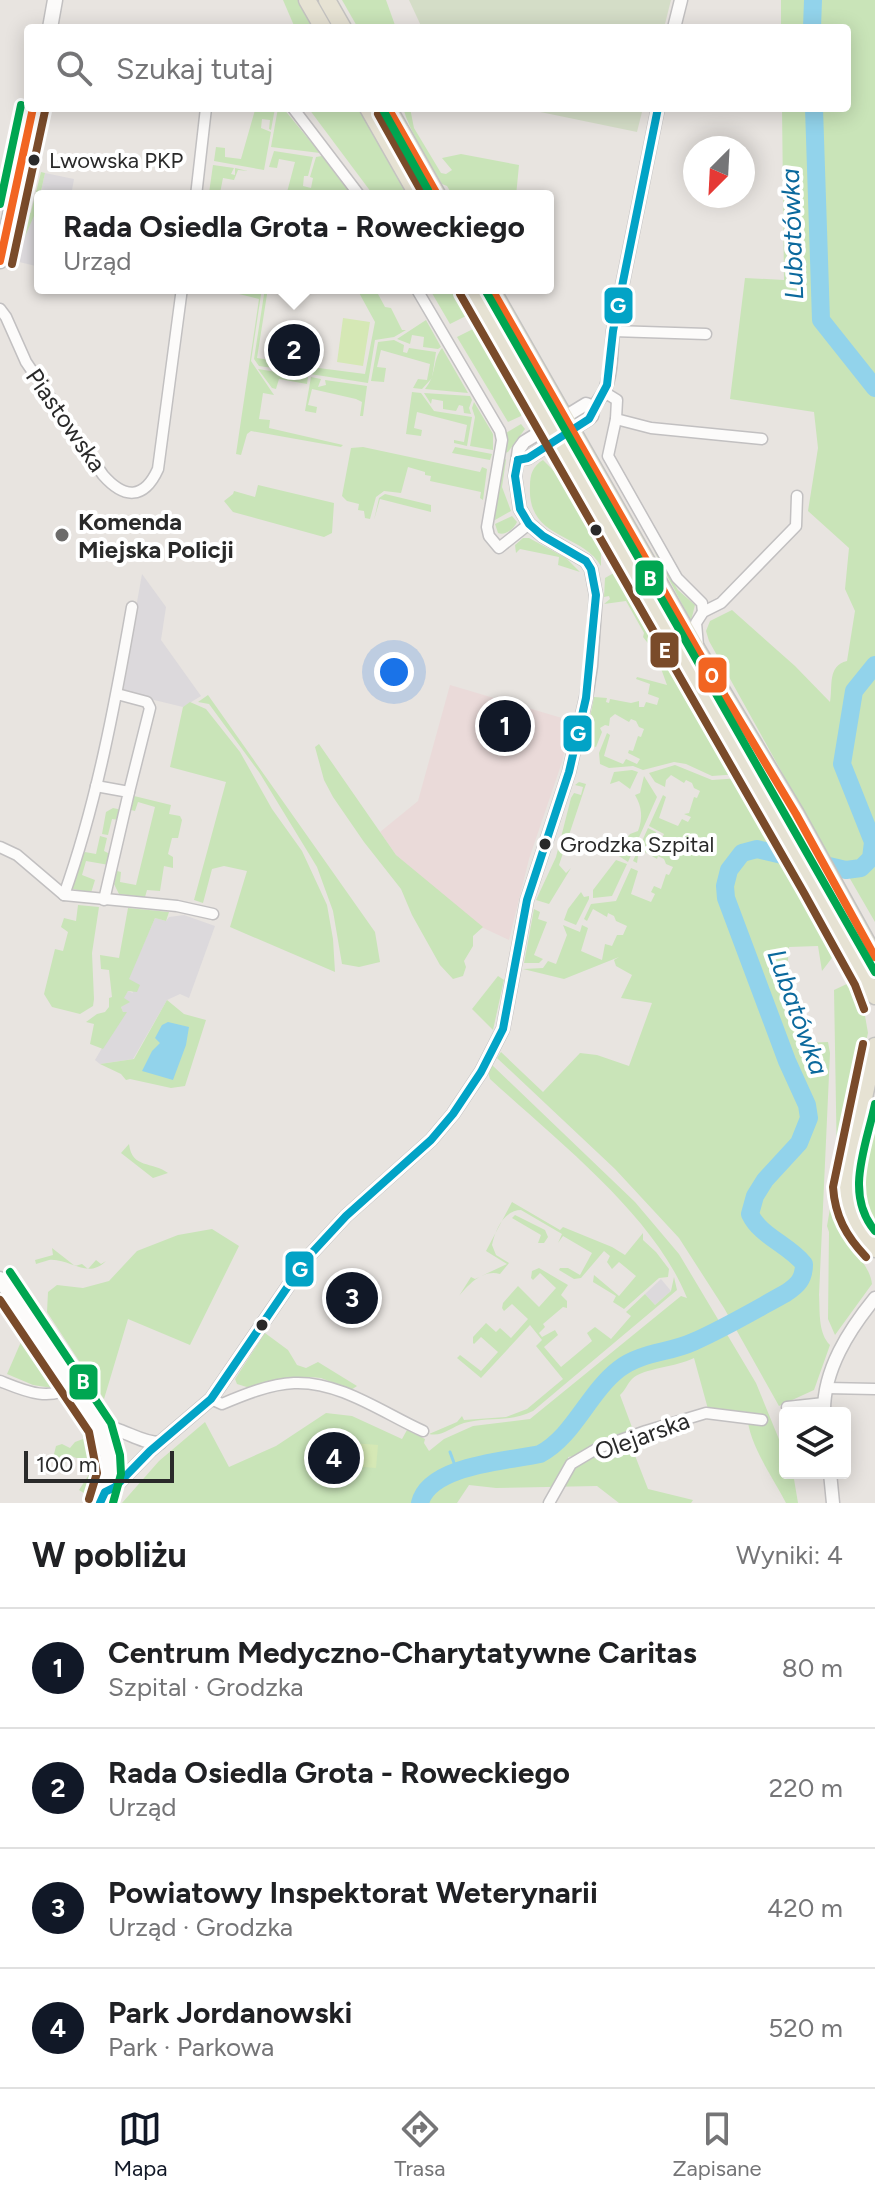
<!DOCTYPE html>
<html lang="pl">
<meta charset="utf-8">
<style>
body{margin:0;font-family:Figtree,sans-serif;background:#f2f2f2;color:#202124}
.controls{position:absolute;right:24px;bottom:24px;display:grid;overflow:hidden;border-radius:8px;box-shadow:0 4px 20px #0003}
.controls button{width:72px;height:72px;display:grid;place-items:center;padding:0;border:0;border-bottom:2px solid #e0e0e0;background:#fff;color:#202124;font:40px sans-serif}
.compass{position:absolute;left:683px;top:136px;width:72px;height:72px;border-radius:50%;background:#fff;box-shadow:0 4px 20px #0003;rotate:204deg}
.scale{position:absolute;left:24px;bottom:20px;width:150px;box-sizing:border-box;padding-left:8px;border:4px solid #2a2a2a;border-top:0;font-size:22px;line-height:28px;white-space:nowrap;color:#2a2a2a;-webkit-text-stroke:6px #fff;paint-order:stroke}
.you{position:absolute;left:394px;top:672px;width:28px;height:28px;margin:-20px;border:6px solid #fff;border-radius:50%;background:#1a73e8;box-shadow:0 0 0 12px #1a73e833}
.badge{display:grid;place-items:center;width:52px;height:52px;border-radius:50%;background:#111827;color:#fff;font-size:26px;font-weight:700}
.pin{position:absolute;translate:-50% -50%;border:4px solid #fff;box-shadow:0 2px 8px #0006}
.popup{position:absolute;left:34px;top:190px;width:520px;height:104px;box-sizing:border-box;display:grid;place-content:center;border-radius:8px;background:#fff;filter:drop-shadow(0 2px 6px #0005);font-size:26px;white-space:nowrap;color:#757577}
.popup b{font-size:30px;color:#202124}
.popup::after{content:'';position:absolute;left:50%;top:100%;margin-left:-16px;border:16px solid transparent;border-top-color:#fff}
.list{margin:0;padding:0;list-style:none}
h2{display:flex;justify-content:space-between;align-items:center;height:104px;margin:0;padding:0 32px;font-size:34px}
h2 small{font-size:26px;font-weight:400;color:#757577}
.list li{display:grid;grid-template-columns:52px 1fr auto;gap:24px;align-items:center;box-sizing:border-box;height:120px;padding:0 32px;border-top:2px solid #e0e0e0}
.list b{display:block;font-size:30px;white-space:nowrap}
.list p{margin:0;font-size:26px;white-space:nowrap;color:#757577}
.list em{font-size:26px;font-style:normal;color:#757577}
.icon{flex:none;width:44px;height:44px;fill:none;stroke:currentColor;stroke-width:2;stroke-linecap:round;stroke-linejoin:round}
.map{position:relative;flex:none;width:875px;height:1503px;overflow:hidden}
.search{position:absolute;background:#fff;box-shadow:0 4px 20px #0003;left:24px;right:24px;top:24px;height:88px;display:flex;align-items:center;gap:20px;box-sizing:border-box;padding:0 28px;border-radius:8px;color:#757577;font-size:30px}
.sheet{height:584px;background:#fff}
nav{display:flex;justify-content:space-around;align-items:center;box-sizing:border-box;height:112px;border-top:2px solid #e0e0e0;background:#fff;font-size:22px;color:#757577}
nav a{display:grid;justify-items:center;gap:4px}
nav .on{color:#111827}
.map>svg:first-child{display:block}
.industrial{fill:#dcd9dc}
.medical{fill:#eadad9}
.green{fill:#c9e4b8}
.cemetery{fill:#d4ddc7}
.pitch{fill:#d5e8b5}
.water{fill:#92d3eb}
.lines{fill:none;stroke-linecap:round;stroke-linejoin:round}
.stream{stroke:#92d3eb;stroke-width:3}
.river{stroke:#92d3eb;stroke-width:18}
.minor-casing{stroke:#c2c0c1;stroke-width:13}
.tertiary-casing{stroke:#c2c0c1;stroke-width:15}
.secondary-casing{stroke:#c2c0c1;stroke-width:17}
.primary-casing{stroke:#c4c3c1;stroke-width:19}
.minor{stroke:#fcfbfa;stroke-width:10}
.tertiary{stroke:#fcfbfa;stroke-width:12}
.secondary{stroke:#fcfbfa;stroke-width:14}
.primary{stroke:#e6e2d3;stroke-width:16}
.bus-1-casing{stroke:#fff;stroke-width:14}
.bus-2-casing{stroke:#fff;stroke-width:14}
.bus-3-casing{stroke:#fff;stroke-width:14}
.bus-4-casing{stroke:#fff;stroke-width:14}
.bus-1{stroke:#02a3c6;stroke-width:8}
.bus-2{stroke:#7a4b2a;stroke-width:8}
.bus-3{stroke:#f26522;stroke-width:8}
.bus-4{stroke:#00a651;stroke-width:8}
.bus-dot{fill:#2a2a2a;stroke:#fff;stroke-width:3}
.poi-dot{fill:#6c6b6a;stroke:#fff;stroke-width:3}
.labels{text-anchor:middle;dominant-baseline:central;stroke-width:8;stroke-linejoin:round;paint-order:stroke}
.bus-label{font-size:22px;fill:#2a2a2a;stroke:#fff;text-anchor:start}
.street-label{font-size:24px;fill:#2a2a2a;stroke:#fff}
.poi-label{font-size:24px;font-weight:bold;fill:#2a2a2a;stroke:#fff;text-anchor:start}
.water-label{font-size:26px;font-style:italic;fill:#0b699d;stroke:#fff}
.line-badge{stroke:#fff;stroke-width:3}
.badge-label{font-size:22px;text-anchor:middle;font-weight:bold;fill:#fff}
</style>
<div class="map">
<svg width="875" height="1503" viewBox="0 0 875 1503">
<rect width="100%" height="100%" fill="#e8e4e0"/>
<g class="industrial">
<polygon points="45,173 74,179 71,196 40,196"/>
<polygon points="40,198 40,267 15,261"/>
<polygon points="142,574 166,607 161,640 201,696 183,707 121,692"/>
<polygon points="184,915 215,926 189,998 180,994 167,1000 133,1059 100,1064 95,1060 123,1012 121,1007 129,1002 123,999 128,991 133,993 128,979 155,918 166,921 169,917"/>
<polygon points="661,1279 671,1291 655,1305 645,1294"/>
</g>
<polygon class="medical" points="450,685 572,721 562,762 529,859 509,940 477,925 396,855 380,832 418,801"/>
<g class="green">
<polygon points="283,0 299,0 315,28 295,28"/>
<polygon points="342,0 386,0 396,28 358,28"/>
<path d="M781,0H875V922L849,877L830,859L709,641L706,631L710,621L732,610L795,666L830,702C833,686 827,666 847,661L855,611L845,589L849,548L808,511L818,448L814,412L730,399L745,278L784,280L782,108H847V28H781Z"/>
<polygon points="244,108 275,108 271,130 269,129 270,120 262,119 261,128 271,132 264,170 214,161 216,147 225,148 225,157 241,159 255,110"/>
<polygon points="278,108 283,108 320,153 271,147"/>
<polygon points="361,108 410,196 374,196 309,109"/>
<path d="M403,108H410L414,128L441,173L446,174L452,170L442,158L461,154L519,165L516,196H453L447,186L442,184C428,159 411,135 403,108Z"/>
<polygon points="274,151 313,157 308,176 304,176 303,186 311,188 313,178 310,177 316,157 322,156 352,196 286,196 295,162 279,159 277,168 269,167"/>
<polygon points="213,165 234,168 231,174 235,175 235,168 248,171 238,170 234,180 223,178 220,193 213,195 209,193"/>
<polygon points="41,172 45,173 37,209 19,250 15,250 17,236 31,212"/>
<polygon points="215,288 262,288 251,361 274,395 263,393 259,419 270,420 269,428 343,445 341,447 251,431 247,434 241,455 236,454 259,299"/>
<polygon points="265,288 268,288 257,358 309,366 308,373 259,366 254,359"/>
<polygon points="389,288 378,294 385,307 391,308 402,330 406,330 394,337 375,340 368,383 310,374 311,367 365,374 375,322 357,289"/>
<polygon points="429,288 461,288 524,405 521,416 508,422 457,337 473,329 466,316 450,324"/>
<polygon points="426,320 441,347 438,349 423,347 424,337 412,335 410,344 397,339"/>
<polygon points="394,340 404,345 403,352 407,353 409,348 436,352 432,378 422,389 413,388 418,379 427,380 430,364 381,350 377,367 386,368 384,382 371,381 378,342"/>
<path d="M442,348L468,393L425,389C437,375 432,360 442,348Z"/>
<polygon points="258,369 308,377 307,384 279,379 276,389 272,388"/>
<polygon points="311,377 321,379 318,387 326,385 325,380 367,386 363,416 360,416 362,402 356,399 312,389 308,405 317,407 316,413 305,411"/>
<polygon points="412,392 421,393 434,411 472,417 467,446 454,443 454,440 464,442 467,425 417,412 414,428 422,430 421,436 406,434"/>
<polygon points="424,393 470,396 472,400 469,408 471,414 464,413 463,406 459,405 456,411 443,409 443,401 432,399 431,404"/>
<polygon points="474,402 493,434 493,450 470,446 475,417 472,408"/>
<polygon points="521,424 525,429 508,452 505,453 506,433"/>
<polygon points="363,447 480,472 482,467 487,469 483,500 480,498 481,492 430,481 431,476 425,475 425,472 408,467 401,493 384,491 376,497 370,519 365,518 364,511 358,510 359,504 347,501 342,496 351,448"/>
<polygon points="455,447 492,454 490,460 452,453"/>
<polygon points="504,457 506,460 502,487 511,511 495,520 492,519"/>
<path d="M543,460L563,480L601,551V566C581,532 527,540 530,486C530,474 533,466 543,460Z"/>
<polygon points="258,485 334,503 332,533 324,537 233,512 224,501 233,494 234,491 255,497"/>
<polygon points="385,494 431,505 431,512 380,499 374,520 379,498"/>
<path d="M512,516L517,522C514,529 505,536 498,533L495,524Z"/>
<polygon points="523,538 529,538 566,558 580,572 558,565 559,557 520,549 516,553 515,545"/>
<polygon points="653,549 678,590 695,605 691,621"/>
<polygon points="619,570 622,572 739,774 712,776 686,764 674,762 643,770 633,766 609,768 600,764 599,753 607,733 610,735 604,756 623,764 626,759 637,764 640,759 628,753 629,750 633,751 638,736 641,737 644,729 639,727 636,721 631,719 629,722 615,714 610,718 609,726 605,725 600,728 602,732 596,747 585,743 594,697 607,698 606,702 609,703 610,699 631,703 639,701 639,707 644,707 646,702 657,705 659,698 648,694 650,684 636,679 637,677 667,685 655,652 643,637 644,633 626,601 604,604 610,599 609,596 604,597 605,578"/>
<polygon points="644,574 678,628 779,804 777,806 642,575"/>
<polygon points="208,695 375,932 380,962 359,967 342,964 333,911 317,867 259,772 209,704 198,702"/>
<polygon points="190,702 206,709 240,752 272,809 302,851 327,905 333,939 335,972 230,927 247,871 224,866 212,869 203,903 194,900 226,782 170,767 183,707"/>
<polygon points="319,744 396,855 483,927 473,936 473,946 464,961 466,967 463,976 453,979 440,965 412,915 401,889 364,842 333,797 324,780 315,747"/>
<path d="M675,765L712,780L741,778L753,801L747,807L760,815L799,884L796,885L797,891L803,893L835,954L822,971L818,946L789,947L786,985L801,1043L828,1042L830,1053L819,1295C820,1312 818,1333 830,1345L814,1390L779,1406L724,1308L679,1238L615,1169L497,1058L501,1052L543,1092L580,1053L597,1055L629,1066L652,1003L621,998L632,975L616,966L614,960L619,957L564,979L523,969L543,968L548,961L556,964L567,935L563,925L580,932L582,925L588,928L581,951L602,960L605,944L612,946L617,935H623L627,926L616,921L614,916L608,913L607,917L593,909L587,921L584,919L591,904L616,901L631,868L638,871L631,894L651,902L655,894L651,892L654,886L661,889L666,874L669,875L673,867L666,864L664,859L658,856L657,859L643,851L638,856L637,863L633,861L648,828L656,832L654,839L660,842L664,834L649,826L663,795L666,797L659,818L678,826L682,819L688,822L691,817L684,814L689,813L694,797L697,798L700,791L694,788L692,783L686,780L684,783L671,775L666,780L665,787L655,782L649,773Z"/>
<polygon points="632,770 638,772 630,789 619,781 610,784 614,772"/>
<path d="M644,776L657,797L628,862L616,854L630,834L638,831C643,818 642,807 635,795L640,793Z"/>
<polygon points="579,782 586,784 559,865 566,873 571,868 549,904 536,900 556,857 571,798 574,793 581,795 583,787 575,785"/>
<polygon points="134,796 171,805 169,814 180,816 182,820 178,838 172,838 168,854 173,857 173,868 164,866 160,891 147,890 145,897 119,894 114,884 117,871 121,872 120,882 136,885 155,807 138,802 135,811 131,810"/>
<polygon points="113,808 122,810 119,820 112,819 108,835 102,834 106,812"/>
<polygon points="100,836 107,838 104,851 110,854 109,865 86,861 82,875 95,880 91,893 69,888 81,855 85,852 96,854"/>
<polygon points="616,860 627,864 612,896 593,898 593,890"/>
<polygon points="581,892 584,897 589,896 589,899 576,925 564,920 568,909"/>
<polygon points="830,893 875,970 875,980 826,894"/>
<polygon points="78,905 99,907 92,953 94,999 93,1006 80,1014 52,1007 44,994 55,949 63,951 68,932 61,927 64,918 76,921"/>
<polygon points="128,908 169,912 166,921 155,918 129,979 140,985 137,992 128,991 124,998 130,1002 121,1007 123,1012 127,1012 103,1049 90,1044 94,1024 86,1022 97,1014 105,1012 109,1007 109,998 112,997 109,970 101,969 100,955 119,958"/>
<polygon points="534,909 540,912 538,919 547,922 534,955 543,959 539,963 524,963"/>
<polygon points="498,976 504,980 493,1030 472,1009"/>
<polygon points="851,982 864,1010 868,1033 837,1165 834,990"/>
<polygon points="167,1000 184,1014 206,1020 185,1086 171,1088 130,1079 126,1080 121,1074 100,1064 134,1059"/>
<path d="M492,1065L635,1202L679,1254L756,1383L785,1454V1473H793L798,1503H786C772,1476 747,1442 747,1412L708,1409L694,1358C677,1367 643,1368 632,1379C627,1384 625,1391 620,1395L633,1430L580,1455L568,1457L571,1468L600,1455L606,1462L622,1454L620,1448L623,1442L649,1446L634,1453L648,1489L693,1500L691,1503H619L597,1486L496,1488L469,1485L457,1503H122L159,1461L205,1422L229,1467L276,1446L326,1413L352,1416L402,1439L407,1430L425,1439L424,1443L429,1451L444,1439L473,1426L530,1419L681,1296L687,1298C654,1215 556,1140 490,1079L488,1072Z"/>
<polygon points="875,1119 875,1226 859,1198 871,1123"/>
<path d="M129,1144C132,1169 152,1161 168,1173L153,1178L121,1153Z"/>
<path d="M832,1197C833,1208 833,1219 838,1229C848,1247 870,1264 872,1284L835,1335L828,1319L829,1232L827,1226Z"/>
<path d="M512,1202L560,1230L563,1227L612,1247L625,1255L643,1233V1240L656,1252L669,1269L668,1277L659,1278L624,1309L613,1302L616,1296L593,1282L594,1275L619,1296L636,1276L619,1262L612,1269L607,1262L610,1256L604,1251L581,1278L574,1279L559,1270L560,1268H568L580,1275L592,1253L563,1236L558,1243L562,1234L521,1210C504,1210 495,1230 492,1245L496,1255L509,1263L500,1274C483,1269 469,1284 459,1296L471,1277L475,1279L507,1264L486,1251Z"/>
<polygon points="515,1215 545,1230 548,1237 544,1243 538,1243 541,1235 512,1218"/>
<polygon points="212,1229 239,1246 190,1345 128,1319 104,1399 47,1312 48,1292 57,1285 83,1288 109,1281 137,1251 178,1235"/>
<path d="M52,1248L75,1266L82,1264L88,1269L96,1260L101,1264L106,1261C87,1280 70,1258 49,1260C45,1261 40,1263 36,1264L35,1260L53,1255Z"/>
<path d="M539,1268L568,1285L561,1295L567,1301V1308L563,1307L543,1324L545,1327L539,1333L542,1337L555,1330L558,1335L544,1347L561,1367L592,1341L587,1333L595,1327L611,1339L631,1316L626,1312L645,1294L655,1305L671,1291L674,1277L677,1290L533,1411C510,1423 487,1416 464,1423C451,1427 443,1437 429,1434L457,1422L462,1416L464,1420L506,1417L527,1409L563,1379L536,1346L542,1340L530,1325L481,1378L457,1358L460,1355L481,1371L498,1352L481,1337L474,1344L473,1343V1337L486,1323L496,1332L500,1328L511,1338L528,1319L512,1304L504,1311L502,1308L503,1303L518,1286L539,1307L556,1288L540,1273L533,1280L531,1278L532,1271Z"/>
<polygon points="265,1333 288,1350 297,1365 306,1368 318,1362 357,1386 351,1390 321,1378 310,1377 282,1379 250,1388 237,1384 235,1379"/>
<polygon points="24,1335 55,1378 52,1388 33,1385 7,1374"/>
<polygon points="82,1431 91,1432 98,1468 90,1497 79,1490 92,1470 90,1463 71,1456 60,1470 53,1458 56,1446 62,1444 70,1448 75,1442 83,1439"/>
</g>
<g class="cemetery">
<polygon points="409,0 671,0 664,28 422,28"/>
<polygon points="521,108 643,108 637,132"/>
</g>
<g class="pitch">
<polygon points="343,318 370,322 363,366 337,362"/>
<polygon points="341,1442 378,1445 376,1468 339,1465"/>
</g>
<polygon class="water" points="168,1022 189,1027 186,1045 173,1080 142,1071 152,1051 160,1043 155,1038 162,1025"/>
<g class="lines">
<polyline class="stream" points="450,1452 457,1471"/>
<g class="river">
<polyline points="812,28 813,0"/>
<polyline points="814,108 821,320 875,388"/>
<path d="M420,1503C429,1465 507,1461 540,1454C574,1436 588,1393 619,1369C641,1352 669,1353 693,1342C725,1328 755,1310 786,1293C798,1285 804,1279 804,1264C789,1245 760,1236 750,1214L755,1196L765,1180L799,1143L809,1118L807,1105L787,1061L726,898L725,886L729,870L742,853L757,849L846,870L861,868L871,858L873,842L842,764L854,691L875,665"/>
</g>
<defs>
<g id="minor">
<polyline points="293,108 360,196"/>
<polyline points="196,196 206,108"/>
<polyline points="416,288 500,431 502,440 487,527 489,536 499,548 529,524"/>
<path d="M0,309L6,317L26,362L103,475C124,499 144,500 158,469L182,288"/>
<polyline points="613,331 706,334"/>
<polyline points="604,392 617,400 616,419 608,456 677,578 702,603 703,612"/>
<polyline points="616,419 651,428 762,439"/>
<polyline points="698,646 696,623 703,612 721,603 796,526 797,496"/>
<polyline points="117,694 147,702 150,708 129,792"/>
<polyline points="96,786 129,792 104,900"/>
<polyline points="0,847 17,855 64,895 177,906 213,914"/>
<path d="M64,895C97,802 115,704 132,607"/>
<path d="M0,1381C25,1391 48,1402 74,1386"/>
<polyline points="826,1388 875,1389"/>
<path d="M211,1399L222,1404C243,1395 270,1384 294,1383C340,1381 383,1413 423,1431"/>
<polyline points="787,1407 824,1403"/>
<polyline points="549,1503 571,1464 598,1448 646,1431 706,1413 762,1420"/>
</g>
<g id="tertiary">
<polyline points="674,28 681,0"/>
<path d="M518,460L528,458L589,419L592,416C593,405 599,401 604,392C612,374 611,351 613,331L658,108"/>
<path d="M824,1413C823,1370 849,1330 875,1298"/>
<path d="M100,1427C121,1426 138,1443 160,1443"/>
<polyline points="830,1473 833,1503"/>
<polyline points="105,1492 115,1487 150,1451 211,1399 308,1257 346,1216 431,1140 453,1114 481,1072 503,1029 527,900 569,772 586,698 591,666 596,595 591,569 586,561 543,536 529,524 520,509 515,476 519,449 524,442 586,404 593,407"/>
</g>
<g id="secondary">
<polyline points="50,28 55,0"/>
<polyline points="0,261 33,108"/>
<polyline points="0,1279 100,1427 108,1457 109,1475 100,1503"/>
</g>
<g id="primary">
<polyline points="307,0 323,28"/>
<polyline points="327,0 343,28"/>
<polyline points="368,108 418,196"/>
<polyline points="388,108 438,196"/>
<polyline points="470,288 875,996"/>
<polyline points="491,288 698,651 796,814 875,957"/>
<path d="M875,1046L845,1187C846,1214 856,1230 875,1249"/>
</g>
</defs>
<use href="#minor" class="minor-casing"/>
<use href="#tertiary" class="tertiary-casing"/>
<use href="#secondary" class="secondary-casing"/>
<use href="#primary" class="primary-casing"/>
<use href="#minor" class="minor"/>
<use href="#tertiary" class="tertiary"/>
<use href="#secondary" class="secondary"/>
<use href="#primary" class="primary"/>
<defs>
<g id="bus-1">
<polyline points="518,460 528,458 589,419 607,385 613,331 658,108"/>
<polyline points="100,1503 105,1492 115,1487 150,1451 211,1399 308,1257 346,1216 431,1140 453,1114 481,1072 503,1029 527,900 569,772 586,698 596,595 591,569 586,561 543,536 529,524 520,509 515,476 518,460"/>
</g>
<g id="bus-2">
<polyline points="378,114 424,196"/>
<polyline points="12,264 45,111"/>
<polyline points="460,294 804,893 855,985 864,1009"/>
<path d="M863,1044L833,1187C835,1216 846,1236 866,1257"/>
<polyline points="0,1300 89,1432 97,1473 89,1499"/>
</g>
<g id="bus-3">
<polyline points="388,108 438,196"/>
<polyline points="0,261 33,108"/>
<polyline points="491,288 698,651 796,814 875,957"/>
</g>
<g id="bus-4">
<polyline points="382,108 428,190"/>
<polyline points="0,204 21,105"/>
<polyline points="484,288 875,972"/>
<path d="M875,1104C866,1147 844,1194 875,1231"/>
<polyline points="10,1272 111,1423 120,1455 121,1474 113,1503"/>
</g>
</defs>
<use href="#bus-1" class="bus-1-casing"/>
<use href="#bus-2" class="bus-2-casing"/>
<use href="#bus-3" class="bus-3-casing"/>
<use href="#bus-4" class="bus-4-casing"/>
<use href="#bus-1" class="bus-1"/>
<use href="#bus-2" class="bus-2"/>
<use href="#bus-3" class="bus-3"/>
<use href="#bus-4" class="bus-4"/>
</g>
<g class="bus-dot">
<circle cx="34" cy="160" r="7"/>
<circle cx="596" cy="530" r="7"/>
<circle cx="545" cy="844" r="7"/>
<circle cx="262" cy="1325" r="7"/>
</g>
<circle class="poi-dot" cx="62" cy="535" r="8"/>
<g class="labels">
<g class="bus-label">
<text x="49" y="160">Lwowska PKP</text>
<text x="560" y="844">Grodzka Szpital</text>
</g>
<g class="street-label">
<text transform="translate(66 420) rotate(55)">Piastowska</text>
<text transform="translate(642 1436) rotate(-20)">Olejarska</text>
</g>
<g class="poi-label">
<text x="78" y="521">Komenda<tspan x="78" dy="28">Miejska Policji</tspan></text>
</g>
<g class="water-label">
<text transform="translate(792 234) rotate(-92)">Lubatówka</text>
<text transform="translate(798 1012) rotate(70)">Lubatówka</text>
</g>
</g>
<g class="line-badge">
<rect x="603" y="286" width="31" height="39" rx="8" fill="#02a3c6"/>
<rect x="634" y="559" width="31" height="38" rx="8" fill="#00a651"/>
<rect x="649" y="631" width="31" height="38" rx="8" fill="#7a4b2a"/>
<rect x="697" y="656" width="31" height="38" rx="8" fill="#f26522"/>
<rect x="562" y="714" width="31" height="39" rx="8" fill="#02a3c6"/>
<rect x="284" y="1250" width="31" height="38" rx="8" fill="#02a3c6"/>
<rect x="68" y="1363" width="31" height="38" rx="8" fill="#00a651"/>
</g>
<g class="badge-label">
<text x="618" y="313">G</text>
<text x="650" y="586">B</text>
<text x="665" y="658">E</text>
<text x="712" y="683">0</text>
<text x="578" y="741">G</text>
<text x="300" y="1277">G</text>
<text x="83" y="1389">B</text>
</g>
</svg>
<div class="controls">
<button><svg class="icon" aria-label="layers" viewBox="0 0 24 24"><path d="M12 4l9 5-9 5-9-5zM3 14l9 5 9-5"/></svg></button>
</div>
<svg class="compass" viewBox="-18 -18 36 36"><path d="M0-13l5 13h-10z" fill="#e53935"/><path d="M0 13l5-13h-10z" fill="#757577"/></svg>
<div class="scale">100 m</div>
<div class="you"></div>
<div class="pin badge" style="left:505px;top:726px">1</div>
<div class="pin badge" style="left:294px;top:350px">2</div>
<div class="popup"><b>Rada Osiedla Grota - Roweckiego</b>Urząd</div>
<div class="pin badge" style="left:352px;top:1298px">3</div>
<div class="pin badge" style="left:334px;top:1458px">4</div>
<div class="search"><svg class="icon" aria-label="search" viewBox="0 0 24 24"><circle cx="10" cy="10" r="6"/><path d="M15 15l6 6"/></svg>Szukaj tutaj</div>
</div>
<section class="sheet">
<h2>W pobliżu<small>Wyniki: 4</small></h2>
<ul class="list">
<li><span class="badge">1</span><div><b>Centrum Medyczno-Charytatywne Caritas</b><p>Szpital · Grodzka</p></div><em>80 m</em></li>
<li><span class="badge">2</span><div><b>Rada Osiedla Grota - Roweckiego</b><p>Urząd</p></div><em>220 m</em></li>
<li><span class="badge">3</span><div><b>Powiatowy Inspektorat Weterynarii</b><p>Urząd · Grodzka</p></div><em>420 m</em></li>
<li><span class="badge">4</span><div><b>Park Jordanowski</b><p>Park · Parkowa</p></div><em>520 m</em></li>
</ul>
</section>
<nav>
<a class="on"><svg class="icon" aria-label="map" viewBox="0 0 24 24"><path d="M3 6l6-2 6 2 6-2v14l-6 2-6-2-6 2zM9 4v14M15 6v14"/></svg>Mapa</a>
<a><svg class="icon" aria-label="directions" viewBox="0 0 24 24"><path d="M12 3l9 9-9 9-9-9zM9 14v-3h6M13 9l2 2-2 2"/></svg>Trasa</a>
<a><svg class="icon" aria-label="saved" viewBox="0 0 24 24"><path d="M7 4h10v16l-5-4-5 4z"/></svg>Zapisane</a>
</nav>
